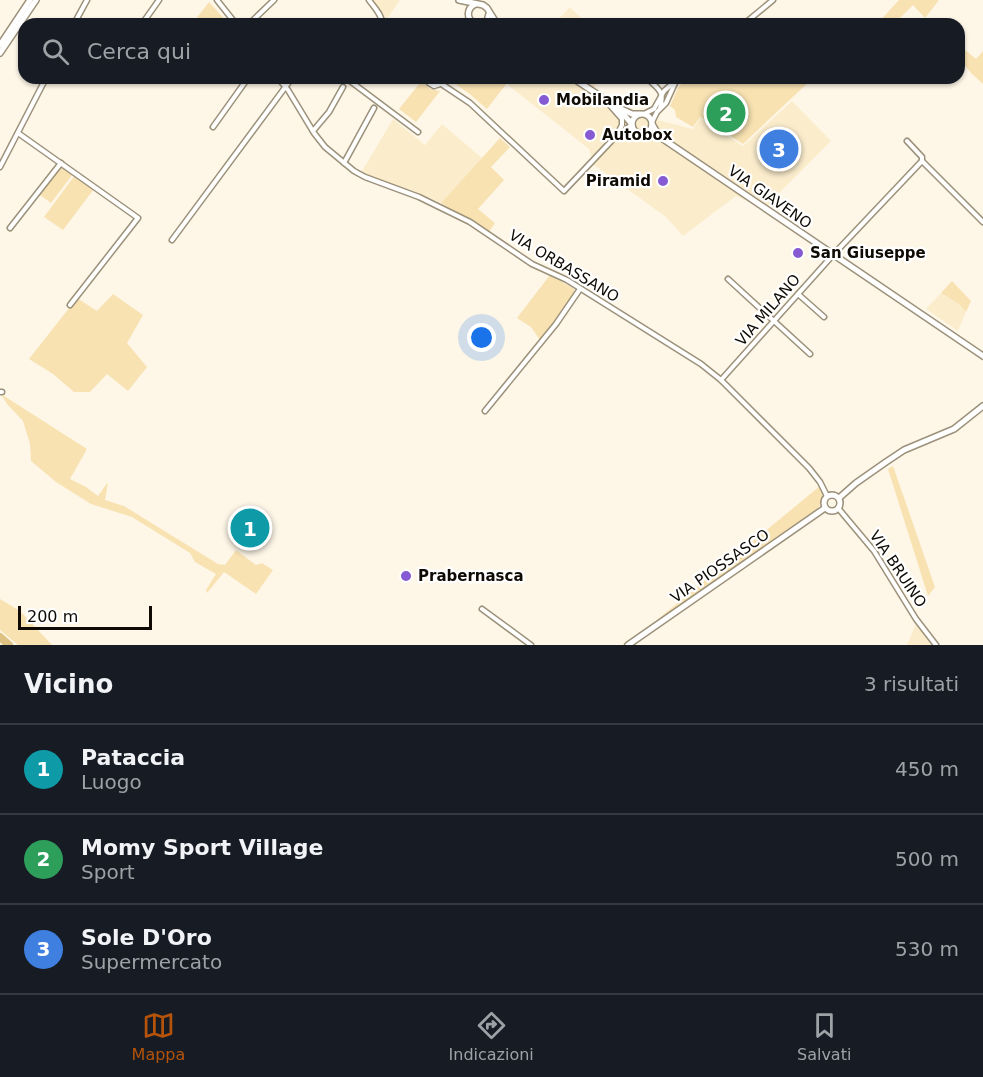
<!DOCTYPE html>
<html lang="it">
<style>
body{margin:0;font-family:"DejaVu Sans",sans-serif;background:#20242c;color:#f1f3f6}
.scale{position:absolute;left:18px;bottom:15px;width:134px;box-sizing:border-box;padding-left:6px;border:3px solid #0f0b04;border-top:0;font-size:16px;line-height:21px;white-space:nowrap;color:#0f0b04;-webkit-text-stroke:4px #fff;paint-order:stroke}
.you{position:absolute;left:482px;top:338px;width:21px;height:21px;margin:-15px;border:4px solid #fff;border-radius:50%;background:#1a73e8;box-shadow:0 0 0 9px #1a73e833}
.badge{display:grid;place-items:center;width:39px;height:39px;border-radius:50%;background:#b45309;color:#fff;font-size:20px;font-weight:700}
.pin{position:absolute;translate:-50% -50%;border:3px solid #fff;box-shadow:0 2px 6px #0006}
.list{margin:0;padding:0;list-style:none}
h2{display:flex;justify-content:space-between;align-items:center;height:78px;margin:0;padding:0 24px;font-size:26px}
h2 small{font-size:20px;font-weight:400;color:#9ea1a6}
.list li{display:grid;grid-template-columns:39px 1fr auto;gap:18px;align-items:center;box-sizing:border-box;height:90px;padding:0 24px;border-top:2px solid #363941}
.list b{display:block;font-size:22px;white-space:nowrap}
.list p{margin:0;font-size:20px;white-space:nowrap;color:#9ea1a6}
.list em{font-size:20px;font-style:normal;color:#9ea1a6}
.icon{flex:none;width:33px;height:33px;fill:none;stroke:currentColor;stroke-width:2;stroke-linecap:round;stroke-linejoin:round}
.map{position:relative;flex:none;width:983px;height:645px;overflow:hidden}
.search{position:absolute;background:#171b24;box-shadow:0 2px 4px #0004;left:18px;right:18px;top:18px;height:66px;display:flex;align-items:center;gap:15px;box-sizing:border-box;padding:0 21px;border-radius:18px;color:#9ea1a6;font-size:22px}
.sheet{height:348px;background:#171b24}
nav{display:flex;justify-content:space-around;align-items:center;box-sizing:border-box;height:84px;border-top:2px solid #363941;background:#171b24;font-size:16px;color:#9ea1a6}
nav a{display:grid;justify-items:center;gap:3px}
nav .on{color:#b45309}
.map>svg:first-child{display:block}
.built{fill:#fbedcc}
.green{fill:#f8e2b2}
.lines{fill:none;stroke-linecap:round;stroke-linejoin:round}
.river{stroke:#dec283;stroke-width:8}
.minor-casing{stroke:#9c917a;stroke-width:7}
.tertiary-casing{stroke:#9c917a;stroke-width:8}
.secondary-casing{stroke:#9c917a;stroke-width:8}
.minor{stroke:#fff;stroke-width:4}
.tertiary{stroke:#fff;stroke-width:5}
.secondary{stroke:#fff;stroke-width:5}
.poi-dot{fill:#855ad3;stroke:#fff;stroke-width:2}
.labels{text-anchor:middle;dominant-baseline:central;stroke-width:4.5;stroke-linejoin:round;paint-order:stroke}
.poi-label{font-size:15px;font-weight:bold;fill:#0f0b04;stroke:#fff;text-anchor:start}
.street-label{font-size:15px;fill:#0f0b04;stroke:#fff}
</style>
<div class="map">
<svg width="983" height="645" viewBox="0 0 983 645">
<rect width="100%" height="100%" fill="#fef7e8"/>
<g class="built">
<polygon points="371,0 400,0 387,19"/>
<polygon points="570,7 587,24 554,24"/>
<polygon points="512,78 600,78 592,91 629,113 693,129 700,118 743,146 792,101 831,141 774,198 766,209 736,196 683,236 666,217 594,165 589,149 508,85"/>
<polygon points="393,119 425,145 442,124 482,158 441,203 409,189 399,189 398,187 361,173"/>
<polygon points="941,293 959,304 966,312 958,331 926,309"/>
<polygon points="916,623 933,645 907,645"/>
</g>
<g class="green">
<polygon points="899,0 939,0 925,18 913,5 894,24 877,24"/>
<polygon points="209,2 229,24 192,24"/>
<polygon points="959,45 976,59 983,51 983,84 971,73 959,58"/>
<path d="M424,78C426,89 430,89 440,91L416,122L399,109Z"/>
<polygon points="447,78 511,78 487,109 471,95"/>
<polygon points="689,78 813,78 743,144 700,117 693,127 676,117 675,110 670,106 679,86"/>
<polygon points="500,138 510,147 491,167 504,180 478,209 495,223 489,232 441,203"/>
<path d="M61,166L73,174L51,203L40,195C46,184 54,176 61,166Z"/>
<polygon points="75,175 94,189 63,230 44,217"/>
<polygon points="550,275 574,289 575,294 540,340 531,327 517,318"/>
<polygon points="952,281 971,301 966,312 959,304 941,293"/>
<polygon points="113,294 143,315 127,343 147,367 128,391 107,374 90,392 74,392 53,374 29,359 77,298 97,311"/>
<polygon points="1,394 87,449 70,479 86,487 98,496 108,482 105,500 124,506 218,564 225,565 236,550 256,565 262,563 273,570 256,594 224,572 207,593 206,590 216,574 195,562 190,553 132,517 91,504 56,482 31,461 30,444 23,421 7,404"/>
<polygon points="893,466 935,587 928,596 888,469"/>
<path d="M820,486C825,496 821,506 813,514L625,645H622L657,620Z"/>
<polygon points="0,599 20,611 52,645 18,645 0,630"/>
</g>
<g class="lines">
<polyline class="river" points="0,637 9,645"/>
<defs>
<g id="minor">
<polyline points="217,0 236,24"/>
<path d="M369,0C374,7 383,16 382,24"/>
<polyline points="74,24 87,0"/>
<polyline points="142,24 159,0"/>
<polyline points="249,24 274,0"/>
<polyline points="744,24 773,0"/>
<polyline points="278,78 288,90 314,133 325,147 354,171 365,177 419,197 470,222 532,264 567,280 701,364 721,380 809,468 820,482 827,496"/>
<polyline points="346,78 418,132"/>
<polyline points="428,78 429,83 434,86 440,84 441,78"/>
<path d="M647,78C659,90 665,91 660,108"/>
<polyline points="440,83 470,103 564,191 617,135 632,125"/>
<polyline points="607,102 622,119 622,125 618,133"/>
<polyline points="644,114 654,109 664,91 679,78"/>
<polyline points="652,122 657,112 666,103 676,81"/>
<polyline points="213,127 248,78"/>
<polyline points="313,131 329,112 343,87"/>
<polyline points="18,133 138,218 70,305"/>
<polyline points="621,134 636,133"/>
<polyline points="907,141 922,157 922,161 983,222"/>
<polyline points="344,163 374,108"/>
<polyline points="0,167 46,78"/>
<polyline points="10,228 61,163"/>
<polyline points="172,240 292,78"/>
<polyline points="728,279 810,354"/>
<polyline points="798,294 824,317"/>
<polyline points="721,380 833,255 922,161"/>
<polyline points="0,392 2,392"/>
<polyline points="485,411 556,324 580,289"/>
<polyline points="838,508 874,551 916,619 936,645"/>
<polyline points="482,609 531,645"/>
</g>
<g id="tertiary">
<circle cx="832" cy="503" r="8"/>
<polyline points="839,498 856,483 886,462 904,450 954,429 983,406"/>
<polyline points="628,645 825,508"/>
</g>
<g id="secondary">
<polyline points="459,0 483,5 487,8 497,24"/>
<path d="M475,24C466,19 466,8 476,4"/>
<polyline points="483,24 487,21 489,14"/>
<polyline points="0,45 30,0"/>
<polyline points="0,53 36,0"/>
<path d="M573,78C591,91 620,106 632,125"/>
<polyline points="621,109 632,114 639,114"/>
<circle cx="642" cy="124" r="10"/>
<polyline points="652,124 656,131 663,139 983,356"/>
</g>
</defs>
<use href="#minor" class="minor-casing"/>
<use href="#tertiary" class="tertiary-casing"/>
<use href="#secondary" class="secondary-casing"/>
<use href="#minor" class="minor"/>
<use href="#tertiary" class="tertiary"/>
<use href="#secondary" class="secondary"/>
</g>
<g class="poi-dot">
<circle cx="544" cy="100" r="6"/>
<circle cx="590" cy="135" r="6"/>
<circle cx="663" cy="181" r="6"/>
<circle cx="798" cy="253" r="6"/>
<circle cx="406" cy="576" r="6"/>
</g>
<g class="labels">
<g class="poi-label">
<text x="556" y="100">Mobilandia</text>
<text x="602" y="135">Autobox</text>
<text x="651" y="181" text-anchor="end">Piramid</text>
<text x="810" y="253">San Giuseppe</text>
<text x="418" y="576">Prabernasca</text>
</g>
<g class="street-label">
<text transform="translate(770 197) rotate(35)">VIA GIAVENO</text>
<text transform="translate(564 266) rotate(31)">VIA ORBASSANO</text>
<text transform="translate(768 310) rotate(-49)">VIA MILANO</text>
<text transform="translate(720 566) rotate(-35)">VIA PIOSSASCO</text>
<text transform="translate(898 569) rotate(56)">VIA BRUINO</text>
</g>
</g>
</svg>
<div class="scale">200 m</div>
<div class="you"></div>
<div class="pin badge" style="left:250px;top:528px;background:#0f9aa8">1</div>
<div class="pin badge" style="left:726px;top:113px;background:#2e9e5b">2</div>
<div class="pin badge" style="left:779px;top:149px;background:#3f7fe0">3</div>
<div class="search"><svg class="icon" aria-label="search" viewBox="0 0 24 24"><circle cx="10" cy="10" r="6"/><path d="M15 15l6 6"/></svg>Cerca qui</div>
</div>
<section class="sheet">
<h2>Vicino<small>3 risultati</small></h2>
<ul class="list">
<li><span class="badge" style="background:#0f9aa8">1</span><div><b>Pataccia</b><p>Luogo</p></div><em>450 m</em></li>
<li><span class="badge" style="background:#2e9e5b">2</span><div><b>Momy Sport Village</b><p>Sport</p></div><em>500 m</em></li>
<li><span class="badge" style="background:#3f7fe0">3</span><div><b>Sole D'Oro</b><p>Supermercato</p></div><em>530 m</em></li>
</ul>
</section>
<nav>
<a class="on"><svg class="icon" aria-label="map" viewBox="0 0 24 24"><path d="M3 6l6-2 6 2 6-2v14l-6 2-6-2-6 2zM9 4v14M15 6v14"/></svg>Mappa</a>
<a><svg class="icon" aria-label="directions" viewBox="0 0 24 24"><path d="M12 3l9 9-9 9-9-9zM9 14v-3h6M13 9l2 2-2 2"/></svg>Indicazioni</a>
<a><svg class="icon" aria-label="saved" viewBox="0 0 24 24"><path d="M7 4h10v16l-5-4-5 4z"/></svg>Salvati</a>
</nav>
